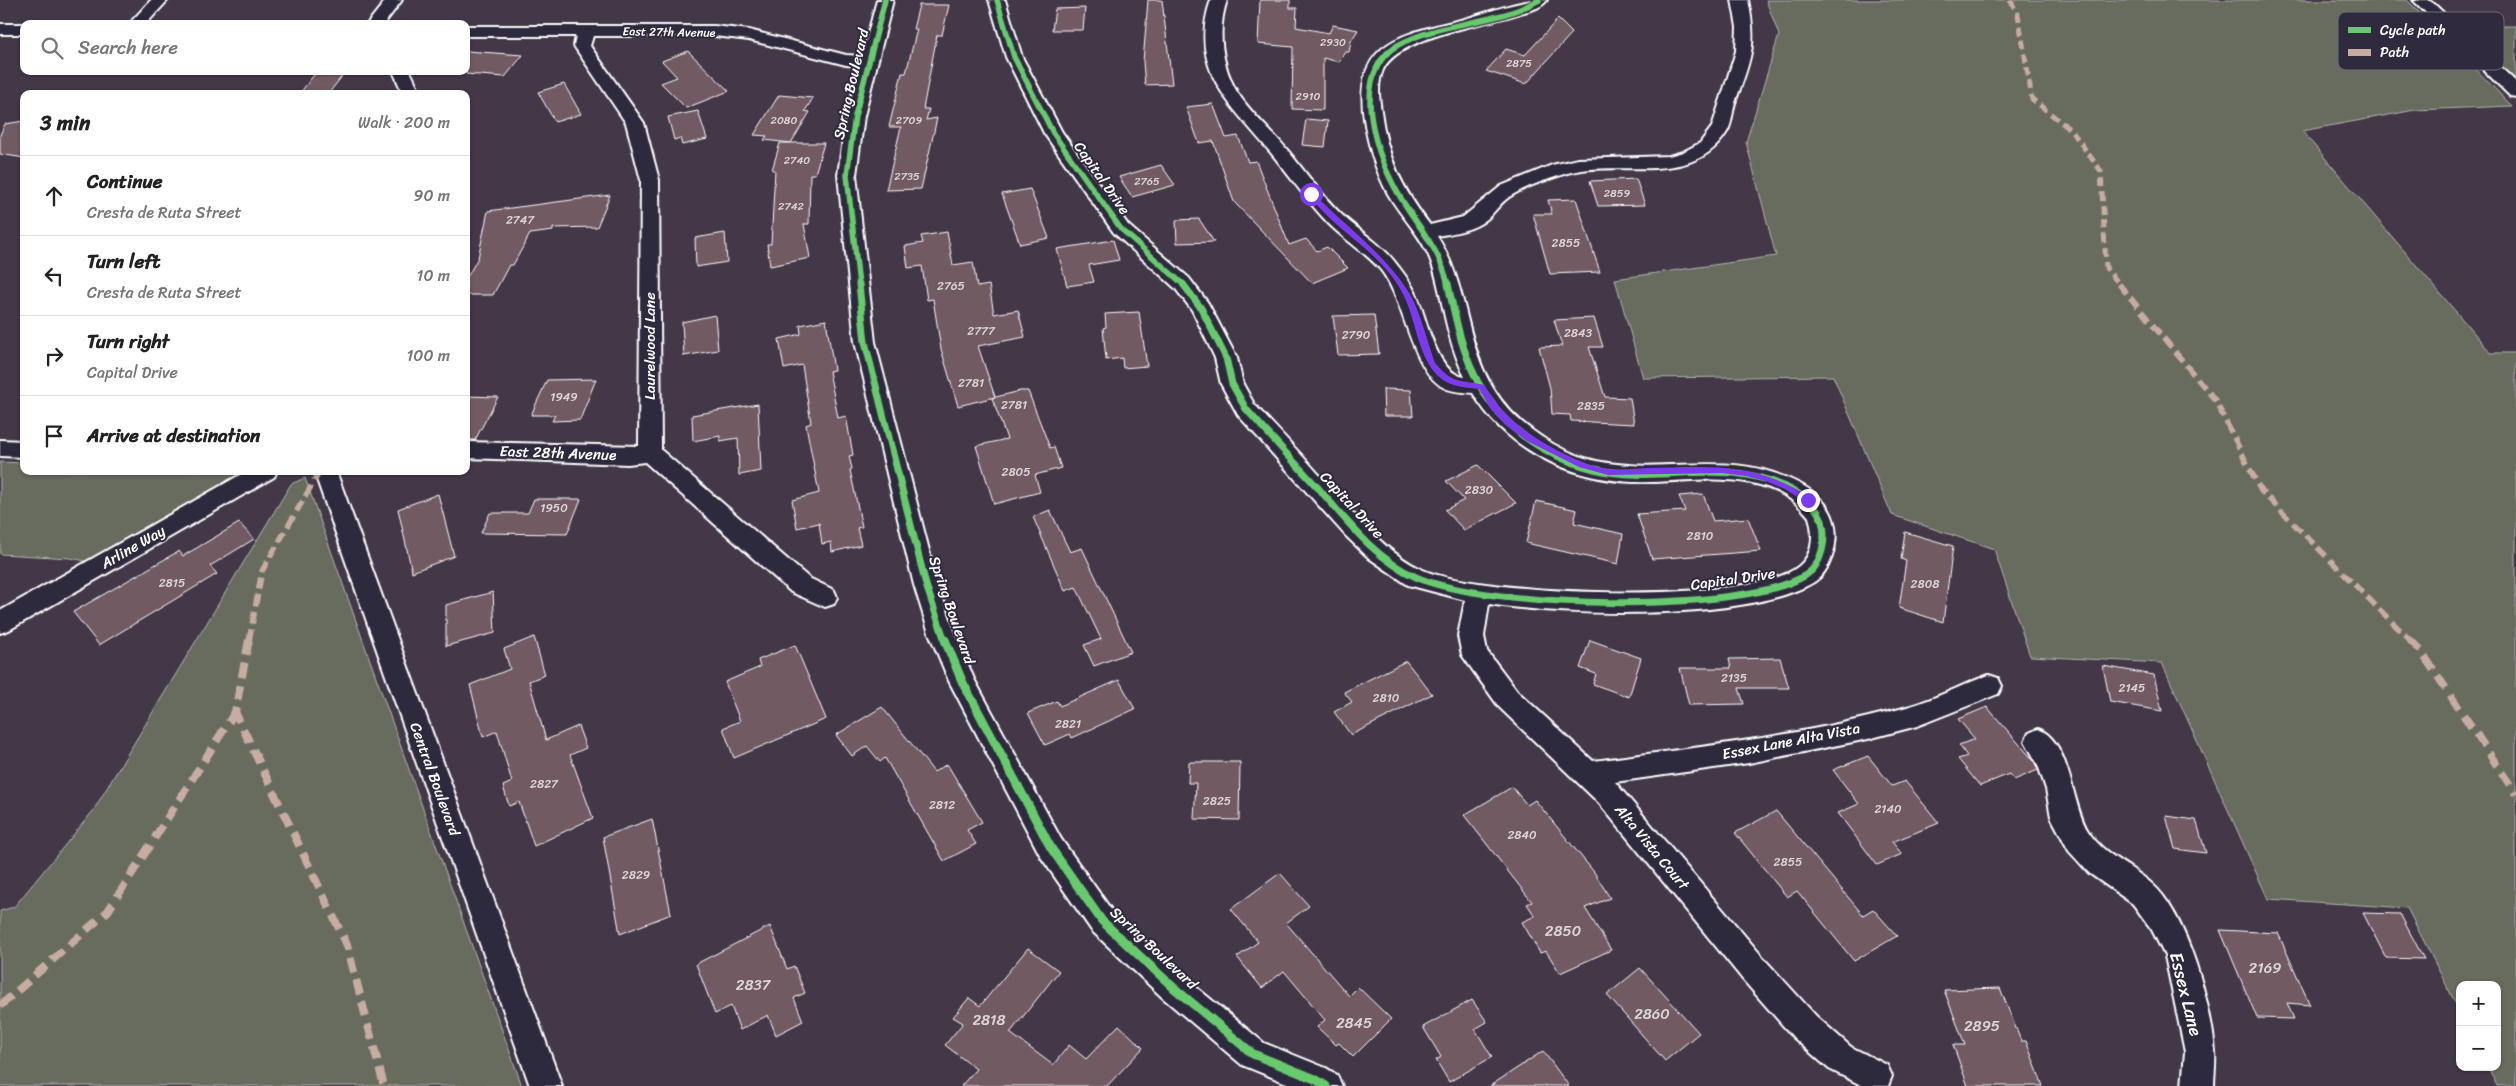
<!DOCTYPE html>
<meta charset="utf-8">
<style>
body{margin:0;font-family:Sriracha,sans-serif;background:#f2f2f2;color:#222}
.controls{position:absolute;right:15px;bottom:15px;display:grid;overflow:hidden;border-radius:10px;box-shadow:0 1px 4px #0004}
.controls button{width:45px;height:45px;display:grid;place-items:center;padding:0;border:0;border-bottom:1px solid #e0e0e0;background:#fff;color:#222;font:25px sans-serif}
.stop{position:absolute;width:15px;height:15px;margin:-11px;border:4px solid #7c3aed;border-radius:50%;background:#fff}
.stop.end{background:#7c3aed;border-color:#fff;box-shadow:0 1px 5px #0008}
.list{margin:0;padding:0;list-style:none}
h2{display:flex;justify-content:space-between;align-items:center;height:65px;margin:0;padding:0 20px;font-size:21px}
h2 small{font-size:16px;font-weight:400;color:#767676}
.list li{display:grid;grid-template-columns:32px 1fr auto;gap:15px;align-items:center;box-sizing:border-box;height:80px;padding:0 20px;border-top:1px solid #e0e0e0}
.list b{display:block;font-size:19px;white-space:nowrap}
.list p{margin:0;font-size:16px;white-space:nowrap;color:#767676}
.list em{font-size:16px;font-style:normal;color:#767676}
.icon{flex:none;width:28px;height:28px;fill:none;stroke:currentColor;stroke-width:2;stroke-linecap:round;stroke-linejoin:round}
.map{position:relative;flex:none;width:2516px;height:1086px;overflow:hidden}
.search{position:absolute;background:#fff;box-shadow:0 1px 4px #0004;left:20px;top:20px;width:450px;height:55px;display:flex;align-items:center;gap:12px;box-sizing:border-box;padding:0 18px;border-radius:10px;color:#767676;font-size:19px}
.panel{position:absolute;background:#fff;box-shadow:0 1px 4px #0004;left:20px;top:90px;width:450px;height:385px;border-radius:10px}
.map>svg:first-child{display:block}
.green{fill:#676c5e;stroke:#b3b6ae}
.building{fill:#725a63;stroke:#fff}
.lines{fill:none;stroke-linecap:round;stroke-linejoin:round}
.minor-casing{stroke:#fff;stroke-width:4}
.minor{fill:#2f2a3d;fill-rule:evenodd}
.quiet-far2{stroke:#c7aca2;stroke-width:5;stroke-dasharray:9 5;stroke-linecap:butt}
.quiet-far1{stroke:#c7aca2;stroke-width:5.5;stroke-dasharray:12 5.5;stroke-linecap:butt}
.quiet{stroke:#c7aca2;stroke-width:8;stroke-dasharray:15 8;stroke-linecap:butt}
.cycleway-far2-casing{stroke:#2f2a3d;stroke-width:8}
.cycleway-far1-casing{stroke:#2f2a3d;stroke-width:10}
.cycleway-casing{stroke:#2f2a3d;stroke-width:12}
.cycleway-far2{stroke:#67ca6e;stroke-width:5.5}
.cycleway-far1{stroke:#67ca6e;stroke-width:7}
.cycleway{stroke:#67ca6e;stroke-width:9}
.route{fill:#7c3aed}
.labels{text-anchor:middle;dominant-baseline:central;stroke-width:4;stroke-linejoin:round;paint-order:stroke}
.far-number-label{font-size:11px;fill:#dcd6d8}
.far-street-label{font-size:12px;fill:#fff;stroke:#2f2a3d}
.number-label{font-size:12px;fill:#dcd6d8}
.street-label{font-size:15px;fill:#fff;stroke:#2f2a3d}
.near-number-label{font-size:15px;fill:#dcd6d8}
.near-street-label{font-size:18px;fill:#fff;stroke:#2f2a3d}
.key{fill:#2f2a3d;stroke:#6d6a77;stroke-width:1}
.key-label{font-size:14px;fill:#fff}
</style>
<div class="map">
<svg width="2516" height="1086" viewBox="0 0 2516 1086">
<rect width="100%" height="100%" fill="#433848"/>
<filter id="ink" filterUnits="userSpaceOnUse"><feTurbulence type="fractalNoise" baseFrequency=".02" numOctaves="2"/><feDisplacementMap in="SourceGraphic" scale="10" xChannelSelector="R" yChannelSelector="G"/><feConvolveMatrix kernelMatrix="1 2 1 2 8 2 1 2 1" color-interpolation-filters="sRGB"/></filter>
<g filter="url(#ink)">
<g class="green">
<polygon points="1766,0 2407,0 2512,106 2415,110 2302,131 2491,353 2516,353 2516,1086 2497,1086 2488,1067 2497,1067 2497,985 2460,985 2460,1012 2407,908 2268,899 2162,663 2030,656 1994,549 1892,515 1833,376 1643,378 1615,279 1776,256 1746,142 1779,35"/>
<polygon points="2457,26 2516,26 2516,81"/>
<polygon points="0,462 24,463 24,471 245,471 86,561 70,558 0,554"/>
<polygon points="305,478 522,1086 0,1086 0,911 14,907 93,811 291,484"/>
</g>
<g class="building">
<polygon points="1148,0 1162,0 1172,84 1145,85 1143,62"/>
<polygon points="1260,0 1290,0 1290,8 1297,8 1296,27 1329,33 1333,25 1358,30 1351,41 1349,52 1345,52 1339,62 1323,58 1323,110 1292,109 1293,47 1258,44"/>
<polygon points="919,5 949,5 942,35 937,35 923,109 929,109 926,120 937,118 921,189 886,190 901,127 889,127 902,73 906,73 917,29 913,29"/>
<polygon points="1085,8 1083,30 1052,30 1055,9"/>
<polygon points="1558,19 1572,33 1526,84 1486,71 1506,49 1525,55"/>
<polygon points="466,51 523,55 505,77 466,74"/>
<polygon points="688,51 729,91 686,108 661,83 677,77 662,61"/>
<polygon points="317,71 346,71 329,93 300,93"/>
<polygon points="564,84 581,114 555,122 538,92"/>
<polygon points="779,95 813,98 805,111 810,112 791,143 764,140 767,136 754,135"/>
<polygon points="1213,104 1226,138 1238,136 1248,162 1256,161 1289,245 1306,239 1317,251 1327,247 1348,268 1312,283 1234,202 1213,141 1199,143 1186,107"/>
<polygon points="698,111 707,139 682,145 680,138 674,140 668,117"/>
<polygon points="1306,119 1328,121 1325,147 1302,145"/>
<polygon points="24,121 24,158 0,154 0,135 5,124"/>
<polygon points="780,143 824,143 815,174 810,174 809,224 804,224 810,258 770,266 767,244 771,244 775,170 772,170"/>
<polygon points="1161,165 1175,185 1132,197 1119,177"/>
<polygon points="1636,179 1645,205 1598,206 1590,181"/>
<polygon points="1030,189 1049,238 1020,244 1002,194"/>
<polygon points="610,195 597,227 553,228 553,231 530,234 513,265 509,265 493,295 466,295 466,279 478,258 488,211"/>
<polygon points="1576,199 1600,272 1550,274 1533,214 1552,214 1548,200"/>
<polygon points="1199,219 1214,242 1177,243 1176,220"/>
<polygon points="947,232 953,265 973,262 977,287 989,285 994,314 1018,310 1025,337 978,346 995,397 958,406 941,349 933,299 927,300 922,266 908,268 905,246 923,243 921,236"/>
<polygon points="725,233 727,262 696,267 695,238"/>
<polygon points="1113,240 1119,260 1089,265 1094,282 1067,286 1057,249"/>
<polygon points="1139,312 1147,366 1123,368 1122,358 1106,360 1103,328 1106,327 1105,314"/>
<polygon points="715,315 718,350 684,356 682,322"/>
<polygon points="1374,315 1379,354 1338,355 1333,316"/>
<polygon points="1594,318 1603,347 1589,347 1605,397 1630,398 1634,424 1571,421 1570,415 1552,414 1550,388 1539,347 1562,346 1554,320"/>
<polygon points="826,320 834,370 829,371 838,418 846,416 853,455 849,456 852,469 850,470 862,527 857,528 861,545 832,552 831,542 822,544 819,523 797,528 792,500 819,493 806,425 811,423 802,365 784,369 779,339 801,334 800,325"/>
<polygon points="596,379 580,420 552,421 555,415 531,415 547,380"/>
<polygon points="1383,389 1411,390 1413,416 1384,416"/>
<polygon points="1020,391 1028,391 1050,448 1054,447 1061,468 1035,475 1040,492 994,504 976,446 1007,439 992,398"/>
<polygon points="466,396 498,397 475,440 466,440"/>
<polygon points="758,404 761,471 739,475 738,438 720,441 720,436 693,441 692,415"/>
<polygon points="1478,465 1516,503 1464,530 1445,510 1464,500 1446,481"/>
<polygon points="438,494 454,556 412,572 398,509"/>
<polygon points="1703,494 1713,521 1748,518 1761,551 1652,559 1637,514 1685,511 1679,496"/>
<polygon points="534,499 581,499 567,534 481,533 490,513 528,513"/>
<polygon points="1536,501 1577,510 1574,523 1623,534 1618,564 1526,543"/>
<polygon points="1050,510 1070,552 1082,548 1131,652 1094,666 1084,645 1101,639 1076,587 1065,591 1033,517"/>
<polygon points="239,523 254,539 210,566 217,574 99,645 73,612 179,551 183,556"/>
<polygon points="1905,532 1953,546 1943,622 1899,608 1906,561 1901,559"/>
<polygon points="493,592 495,633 446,646 446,605"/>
<polygon points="534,637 545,675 529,681 546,740 578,726 586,748 570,755 593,818 534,846 519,802 509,806 503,786 512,782 497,731 483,737 470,685 510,669 504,649"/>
<polygon points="1590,640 1641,658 1629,697 1593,684 1596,674 1580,668"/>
<polygon points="795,645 826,719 734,758 723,728 740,721 725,682 760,667 758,660"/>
<polygon points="1780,658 1789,688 1739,688 1744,704 1689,705 1680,668 1731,668 1729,659"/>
<polygon points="1406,661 1432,694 1351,735 1334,712 1352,702 1344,692"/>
<polygon points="2103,666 2154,675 2162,711 2110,702"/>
<polygon points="1119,680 1135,709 1072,738 1070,734 1045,745 1028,713 1057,701 1060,706"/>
<polygon points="882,707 934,772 947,764 982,822 967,830 976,844 944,861 885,758 880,762 867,746 852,756 836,735"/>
<polygon points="1987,707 2034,761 2038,770 2014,780 2009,774 1980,786 1958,759 1967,756 1959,745 1975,739 1958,719"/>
<polygon points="1868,756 1892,786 1905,781 1939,823 1892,842 1902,854 1877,865 1838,813 1859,804 1833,770"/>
<polygon points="1189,762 1240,762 1239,820 1194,819 1196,783 1188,783"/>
<polygon points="1512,787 1527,805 1535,800 1594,872 1610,898 1585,908 1611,950 1560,973 1546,951 1540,953 1522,922 1535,916 1527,904 1532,902 1464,815"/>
<polygon points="1776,811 1863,915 1873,909 1897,936 1854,961 1797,891 1787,897 1735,833"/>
<polygon points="2166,816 2196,820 2206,853 2175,849"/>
<polygon points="652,819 671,914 620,934 603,837"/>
<polygon points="1280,873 1309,906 1286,923 1349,996 1358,987 1391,1019 1353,1057 1339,1043 1336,1045 1317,1027 1325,1020 1284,971 1262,988 1237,957 1258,942 1231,909"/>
<polygon points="2363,913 2400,914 2424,959 2386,958"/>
<polygon points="770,926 787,969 794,966 805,993 794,998 803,1021 776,1035 768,1015 740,1030 731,1006 715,1014 696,964"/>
<polygon points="2220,930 2278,933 2310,1005 2287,1003 2294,1019 2257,1018"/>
<polygon points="1028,948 1059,971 1010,1033 1053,1065 1069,1045 1086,1059 1119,1025 1143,1048 1107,1086 961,1086 976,1069 945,1045 963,1023 953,1017 969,998 980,1006"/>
<polygon points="1640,968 1699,1033 1665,1061 1607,995"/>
<polygon points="2000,988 2021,1041 2026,1041 2043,1086 1968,1086 1953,1045 1965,1045 1944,990"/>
<polygon points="1472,1000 1487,1022 1475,1029 1492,1057 1449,1082 1436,1060 1441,1057 1423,1027"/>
<polygon points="1543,1051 1569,1086 1490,1086"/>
</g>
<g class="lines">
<defs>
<g id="minor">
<polygon points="151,0 168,0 146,24 129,24"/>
<polygon points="386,0 402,0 384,24 367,24"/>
<polygon points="877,0 893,0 864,116 856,175 875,342 938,585 955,633 974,679 1061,839 1112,911 1185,978 1264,1043 1326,1068 1337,1075 1342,1086 1294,1086 1242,1065 1163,998 1092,931 1041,857 949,681 929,633 914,585 855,342 838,175 846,116 860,66 846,65 749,40 714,36 593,36 590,46 644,123 659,180 661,450 809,578 834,590 837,597 834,604 825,607 791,592 645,462 628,464 466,458 466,442 639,446 641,180 626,123 574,46 576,36 466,36 466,26 714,26 749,30 846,55 862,56"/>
<path d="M989,0H1005L1022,57L1062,132L1128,225L1189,278L1208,303L1237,358L1243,384L1254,404C1279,431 1304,457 1328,485C1356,516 1384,552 1423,570C1479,595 1753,606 1799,566C1814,554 1814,534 1809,517C1767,463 1691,484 1633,482C1569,479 1506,449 1473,393C1465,392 1455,392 1447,389C1411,375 1406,300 1380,269C1365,252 1345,240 1329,224C1309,203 1293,181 1276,159C1236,109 1186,72 1211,0H1227C1217,29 1221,65 1237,92C1251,114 1273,132 1289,152C1307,174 1322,196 1343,216C1359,231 1380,243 1394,261C1402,271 1412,284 1417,296C1427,319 1436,374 1465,377C1454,355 1448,332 1443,308C1439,290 1436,271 1428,254C1418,232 1400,215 1388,194C1375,170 1368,145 1364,119C1354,48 1392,36 1452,22C1484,15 1515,0 1547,0C1541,9 1527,11 1517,14C1484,25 1397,37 1383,70C1377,83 1379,98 1381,111C1387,158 1402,188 1430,225L1463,217L1501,186L1552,165L1578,159L1669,156L1683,152L1700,143L1712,127L1736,51L1737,27L1732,0H1748C1758,47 1750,60 1735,103C1732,113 1732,124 1727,132C1692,190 1614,156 1561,175C1543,181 1524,187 1509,197C1500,203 1495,212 1487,219C1474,230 1454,233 1437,236C1477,299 1459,368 1523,423C1547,443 1577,459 1608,463C1678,473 1732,449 1800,484C1817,493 1832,507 1835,527C1838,545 1830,572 1814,582C1748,622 1565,616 1489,604L1484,636L1487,651L1517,691L1593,761C1698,747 1805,736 1907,707C1936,699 1961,685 1989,675L1998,678L2002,686L1998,694L1917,726L1868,739L1749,763L1615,782L1766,961L1816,1016L1851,1047L1887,1065L1892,1076L1888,1086H1863L1829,1069L1794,1038L1744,981L1599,803L1499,707L1462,655L1458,636L1465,600L1408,585L1369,558L1346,536L1238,415L1221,384L1215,358L1192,310L1175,288L1114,233L1044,133L1006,57Z"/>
<polygon points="2413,0 2430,0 2516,82 2516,97 2510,96"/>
<rect x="0" y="24" width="24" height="10"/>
<polygon points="393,71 410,71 421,94 403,94"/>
<polygon points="0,440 24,441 24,457 0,456"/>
<polygon points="247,471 277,471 274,477 9,630 0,633 0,611"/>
<polygon points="314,471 336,471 562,1086 530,1086"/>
<path d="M2038,729C2071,741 2071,805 2088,831C2104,856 2131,865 2152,884C2187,914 2212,1007 2215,1052C2216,1063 2214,1075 2214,1086H2182L2185,1052L2165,956L2152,930L2133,904L2089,873L2069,851L2051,817L2046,789L2038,765L2025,741L2029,733Z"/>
</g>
</defs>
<use href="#minor" class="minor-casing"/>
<use href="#minor" class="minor"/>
<polyline class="quiet-far2" points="2010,0 2018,14 2032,99 2071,130 2101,171 2106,268 2120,285"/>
<g class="quiet-far1">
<polyline points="2119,284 2215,400 2261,491 2411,641"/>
<polyline points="249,641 262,571 320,471"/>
</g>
<g class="quiet">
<polyline points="249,640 235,712 347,945 384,1086"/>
<polyline points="2410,640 2421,651 2516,794"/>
<polyline points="0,1006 108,911 235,712"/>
</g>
<defs>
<g id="cycleway-far2">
<polyline points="997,0 1014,57 1053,133 1121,229 1184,285"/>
<polyline points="859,285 847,175 855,116 885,0"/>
<path d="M1448,285C1440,246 1412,221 1394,186C1373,147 1351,72 1398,45C1441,21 1496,25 1539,0"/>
</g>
<g id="cycleway-far1">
<polyline points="859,284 865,342 926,585 945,641"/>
<path d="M1183,284L1201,308L1226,358L1232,384L1246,409C1270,436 1294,462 1319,489C1347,521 1375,559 1416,577C1484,608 1743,615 1806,575C1822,565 1827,539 1822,521C1818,507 1806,498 1794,491C1725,454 1664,486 1594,469C1556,460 1518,438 1494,407C1466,372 1457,327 1448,284"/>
</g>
<polyline id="cycleway" points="945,640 962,681 1051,848 1102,921 1174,988 1253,1054 1315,1079 1326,1086"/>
</defs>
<use href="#cycleway-far2" class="cycleway-far2-casing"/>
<use href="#cycleway-far1" class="cycleway-far1-casing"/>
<use href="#cycleway" class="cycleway-casing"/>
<use href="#cycleway-far2" class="cycleway-far2"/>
<use href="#cycleway-far1" class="cycleway-far1"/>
<use href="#cycleway" class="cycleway"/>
</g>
</g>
<path class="route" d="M1309,193H1313C1345,226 1383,252 1408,291C1420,310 1427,341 1435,363C1454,385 1459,379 1484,385C1505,419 1526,434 1562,453C1577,460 1592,467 1609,469C1621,470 1634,469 1647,468C1711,467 1754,461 1811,498V502H1805L1785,489L1766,481L1746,476L1722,473L1608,475L1579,467L1527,441L1506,425L1491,409L1479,389C1463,387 1449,387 1437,375C1417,354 1416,319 1403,294C1388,264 1360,245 1335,223C1326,215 1317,205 1309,196Z"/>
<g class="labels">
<g class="far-number-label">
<text x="1333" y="42">2930</text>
<text x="1519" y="63">2875</text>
<text x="1308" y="96">2910</text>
<text x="784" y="120">2080</text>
<text x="909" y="120">2709</text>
<text x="797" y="160">2740</text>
<text x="907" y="176">2735</text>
<text x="1147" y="181">2765</text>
<text x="1617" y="193">2859</text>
<text x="791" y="206">2742</text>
</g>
<g class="far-street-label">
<text transform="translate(669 32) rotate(1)">East 27th Avenue</text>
</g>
<g class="number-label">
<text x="520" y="220">2747</text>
<text x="1566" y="243">2855</text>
<text x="951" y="286">2765</text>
<text x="981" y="331">2777</text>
<text x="1578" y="333">2843</text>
<text x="1356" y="335">2790</text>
<text x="971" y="383">2781</text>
<text x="564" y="397">1949</text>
<text x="1014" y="405">2781</text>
<text x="1591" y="406">2835</text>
<text x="1016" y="472">2805</text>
<text x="1479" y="490">2830</text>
<text x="554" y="508">1950</text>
<text x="1700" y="536">2810</text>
<text x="172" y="583">2815</text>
<text x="1925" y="584">2808</text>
<text x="1734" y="678">2135</text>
<text x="2132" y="688">2145</text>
<text x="1386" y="698">2810</text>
<text x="1068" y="724">2821</text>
<text x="544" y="784">2827</text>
<text x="1217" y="801">2825</text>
<text x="942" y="805">2812</text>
<text x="1888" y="809">2140</text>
<text x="1522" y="835">2840</text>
<text x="1788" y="862">2855</text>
<text x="636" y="875">2829</text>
</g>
<g class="street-label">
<text transform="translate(851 84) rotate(-77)">Spring Boulevard</text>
<text transform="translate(1102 178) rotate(55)">Capital Drive</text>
<text transform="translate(650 346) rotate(-90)">Laurelwood Lane</text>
<text transform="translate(558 453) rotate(2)">East 28th Avenue</text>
<text transform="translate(1352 505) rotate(47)">Capital Drive</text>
<text transform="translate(133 547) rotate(-30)">Arline Way</text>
<text transform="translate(1733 579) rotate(-8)">Capital Drive</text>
<text transform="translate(952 610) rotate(71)">Spring Boulevard</text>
<text transform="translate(1791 741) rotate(-11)">Essex Lane Alta Vista</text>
<text transform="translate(435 779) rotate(70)">Central Boulevard</text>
<text transform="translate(1652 847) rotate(50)">Alta Vista Court</text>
<text transform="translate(1154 948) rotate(43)">Spring Boulevard</text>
</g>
<g class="near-number-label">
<text x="1563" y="931">2850</text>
<text x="2265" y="968">2169</text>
<text x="753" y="985">2837</text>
<text x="1652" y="1014">2860</text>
<text x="989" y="1020">2818</text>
<text x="1354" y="1023">2845</text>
<text x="1982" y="1026">2895</text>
</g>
<g class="near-street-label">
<text transform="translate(2186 994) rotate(76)">Essex Lane</text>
</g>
</g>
<rect x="2338" y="12" width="166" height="58" rx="8" class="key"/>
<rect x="2348" y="27" width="23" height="6" fill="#67ca6e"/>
<rect x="2348" y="49" width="23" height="7" fill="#c7aca2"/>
<g class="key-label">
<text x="2380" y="35">Cycle path</text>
<text x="2380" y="57">Path</text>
</g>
</svg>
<div class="controls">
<button>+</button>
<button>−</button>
</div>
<div class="stop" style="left:1311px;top:194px"></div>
<div class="stop end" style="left:1808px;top:500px"></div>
<div class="search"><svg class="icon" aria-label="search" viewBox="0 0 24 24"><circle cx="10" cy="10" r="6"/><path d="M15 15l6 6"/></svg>Search here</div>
<section class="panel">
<h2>3 min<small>Walk · 200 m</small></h2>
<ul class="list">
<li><svg class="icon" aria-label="ahead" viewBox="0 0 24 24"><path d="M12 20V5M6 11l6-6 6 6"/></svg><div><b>Continue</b><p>Cresta de Ruta Street</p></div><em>90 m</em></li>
<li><svg class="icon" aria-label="left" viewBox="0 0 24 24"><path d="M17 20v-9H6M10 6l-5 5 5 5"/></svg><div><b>Turn left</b><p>Cresta de Ruta Street</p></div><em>10 m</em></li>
<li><svg class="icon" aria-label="right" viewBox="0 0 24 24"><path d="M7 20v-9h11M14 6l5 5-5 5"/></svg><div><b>Turn right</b><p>Capital Drive</p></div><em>100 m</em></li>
<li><svg class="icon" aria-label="arrive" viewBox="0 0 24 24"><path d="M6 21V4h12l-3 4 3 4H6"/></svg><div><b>Arrive at destination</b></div></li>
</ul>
</section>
</div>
